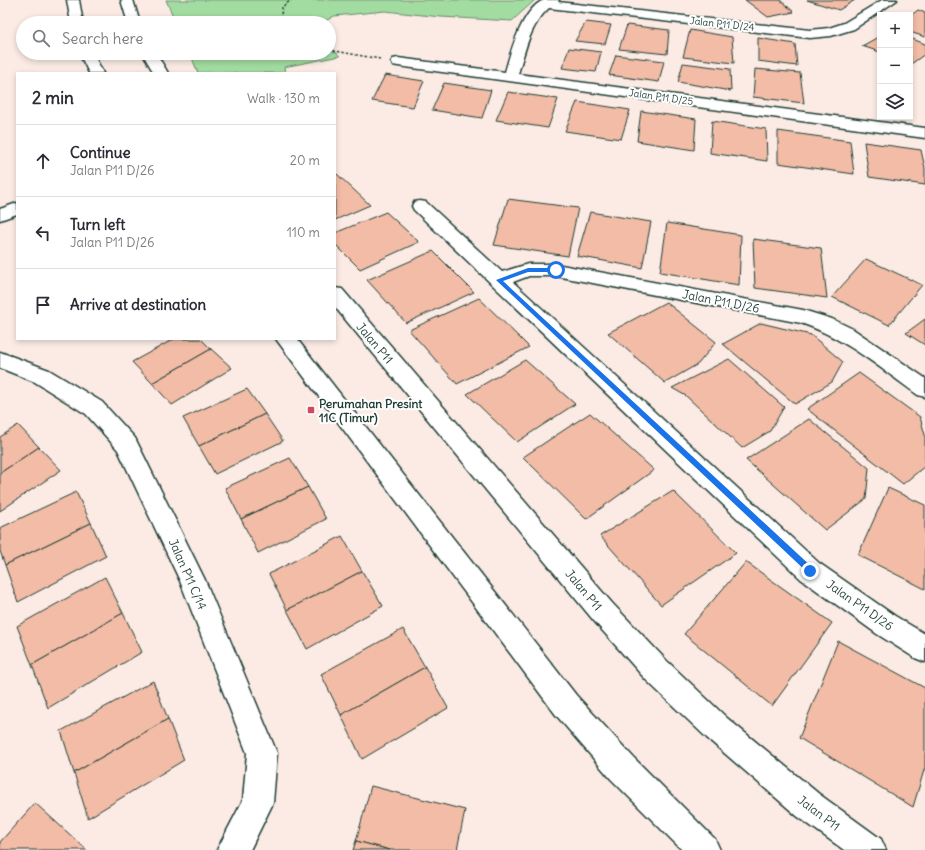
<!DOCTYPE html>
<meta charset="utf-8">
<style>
body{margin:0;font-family:Delius,sans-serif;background:#f2f2f3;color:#2b2b33}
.controls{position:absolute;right:12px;top:12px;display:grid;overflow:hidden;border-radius:0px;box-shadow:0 2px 6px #0003}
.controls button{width:36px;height:36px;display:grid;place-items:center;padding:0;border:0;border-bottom:1px solid #e1e1e2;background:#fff;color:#2b2b33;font:20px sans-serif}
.stop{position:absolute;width:12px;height:12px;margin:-9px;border:3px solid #1a73e8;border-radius:50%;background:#fff}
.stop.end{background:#1a73e8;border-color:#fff;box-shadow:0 1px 4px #0008}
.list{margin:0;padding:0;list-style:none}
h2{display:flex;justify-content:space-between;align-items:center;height:52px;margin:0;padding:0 16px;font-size:17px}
h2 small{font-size:13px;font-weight:400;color:#7c7c81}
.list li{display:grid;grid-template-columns:26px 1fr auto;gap:12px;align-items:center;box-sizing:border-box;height:72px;padding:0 16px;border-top:1px solid #e1e1e2}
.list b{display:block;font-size:15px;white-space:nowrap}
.list p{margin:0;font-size:13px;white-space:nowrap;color:#7c7c81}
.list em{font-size:13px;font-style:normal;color:#7c7c81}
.icon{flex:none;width:22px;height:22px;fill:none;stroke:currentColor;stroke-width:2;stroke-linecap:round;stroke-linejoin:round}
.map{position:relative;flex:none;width:925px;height:850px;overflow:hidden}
.search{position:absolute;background:#fff;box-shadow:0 2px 6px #0003;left:16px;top:16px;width:320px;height:44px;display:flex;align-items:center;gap:10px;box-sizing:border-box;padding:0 14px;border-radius:22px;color:#7c7c81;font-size:15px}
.panel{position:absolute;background:#fff;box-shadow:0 2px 6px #0003;left:16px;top:72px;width:320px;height:268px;border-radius:0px}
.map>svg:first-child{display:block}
.green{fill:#a3dca1;stroke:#618c6a}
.building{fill:#f2bca6;stroke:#1f3d34}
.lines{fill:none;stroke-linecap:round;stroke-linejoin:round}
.minor-casing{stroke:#1f3d34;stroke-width:3}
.secondary-casing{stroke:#1f3d34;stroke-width:3}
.path{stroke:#1f3d34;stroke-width:1.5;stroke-dasharray:2.5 2;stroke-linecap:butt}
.minor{fill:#fff;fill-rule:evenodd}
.secondary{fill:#fff;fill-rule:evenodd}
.route{fill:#1a73e8}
.poi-dot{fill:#d1495b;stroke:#fff;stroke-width:1.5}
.labels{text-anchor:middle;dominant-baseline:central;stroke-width:4;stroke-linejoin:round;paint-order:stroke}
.far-street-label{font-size:10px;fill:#1f3d34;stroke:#fff}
.street-label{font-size:12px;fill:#1f3d34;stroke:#fff}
.poi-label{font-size:12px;font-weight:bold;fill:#1f3d34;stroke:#fff;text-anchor:start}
</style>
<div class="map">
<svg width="925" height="850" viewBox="0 0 925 850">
<rect width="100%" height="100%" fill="#fbebe4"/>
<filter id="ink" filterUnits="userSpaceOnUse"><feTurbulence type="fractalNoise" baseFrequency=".025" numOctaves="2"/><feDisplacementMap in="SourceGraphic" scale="8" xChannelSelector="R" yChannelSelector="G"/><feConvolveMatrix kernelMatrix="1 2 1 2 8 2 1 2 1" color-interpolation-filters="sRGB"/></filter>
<g filter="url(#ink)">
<g class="green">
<polygon points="166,0 535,0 512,21 441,17 385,11 334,16 322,23 176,23"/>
<polygon points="329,46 340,56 284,67 285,73 198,73 190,53 329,53"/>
</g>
<g class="building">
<polygon points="745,0 780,0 794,12 768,17"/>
<polygon points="807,0 855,0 839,10"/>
<polygon points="918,10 925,13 925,37 910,32 910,16"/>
<polygon points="586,22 611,25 605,44 575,41"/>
<polygon points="627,25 669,30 667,54 619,49"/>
<polygon points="690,30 732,37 734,63 683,57"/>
<polygon points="880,36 880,52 862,46"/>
<polygon points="758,38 795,44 797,66 758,61"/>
<polygon points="910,38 925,44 925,54 911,64"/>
<polygon points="569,48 601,52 596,72 562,68"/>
<polygon points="616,55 664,61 659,82 609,75"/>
<polygon points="683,63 730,69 731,91 678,82"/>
<polygon points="755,69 800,73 804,103 753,97"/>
<polygon points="385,75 424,81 413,107 372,101"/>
<polygon points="444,83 491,90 482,118 432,110"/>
<polygon points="508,92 558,99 548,128 496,120"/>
<polygon points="577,102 630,110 621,139 565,131"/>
<polygon points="641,111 696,119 694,150 637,141"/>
<polygon points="712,121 766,129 767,161 710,153"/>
<polygon points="778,131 850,141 854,174 778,163"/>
<polygon points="864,142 921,150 925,168 925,185 869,177"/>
<polygon points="337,174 370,205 335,220 335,175"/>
<polygon points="508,199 578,208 568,256 494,245"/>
<polygon points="386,212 419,242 360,269 335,244 335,233"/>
<polygon points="590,212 651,222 642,268 577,256"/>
<polygon points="667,223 741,235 739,285 660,272"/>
<polygon points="753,239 821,248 827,298 755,288"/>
<polygon points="433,251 474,292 406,323 367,280"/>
<polygon points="866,259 922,285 889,325 832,297"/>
<polygon points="479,298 529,347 457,384 409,330"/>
<polygon points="666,302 716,342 698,364 665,383 608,333"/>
<polygon points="925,319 925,345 906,333"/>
<polygon points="761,323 811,335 843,362 832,382 795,404 723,344"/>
<polygon points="174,339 201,339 211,349 152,383 132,362"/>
<polygon points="211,349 232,368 172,405 152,383"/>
<polygon points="729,359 784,407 770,431 742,448 686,396 672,388"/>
<polygon points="525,360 575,404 517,442 467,394"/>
<polygon points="859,373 920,417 925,435 925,466 903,484 807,409"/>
<polygon points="247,389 265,414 199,446 183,418"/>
<polygon points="590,413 654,470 586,519 523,457"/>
<polygon points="265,414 283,441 215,474 199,446"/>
<polygon points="809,419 869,468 866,499 825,530 746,460"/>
<polygon points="18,425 39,447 0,473 0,437"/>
<polygon points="39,447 61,470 0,511 0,473"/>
<polygon points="290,458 308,487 241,519 225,488"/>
<polygon points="308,487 326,519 258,553 241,519"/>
<polygon points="888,488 925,505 925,589 858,555"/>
<polygon points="673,491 736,553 661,605 600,536"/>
<polygon points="76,492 91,523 5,565 0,551 0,528"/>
<polygon points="91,523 106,556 18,602 5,565"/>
<polygon points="342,536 362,571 287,610 269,574"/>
<polygon points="746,562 832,623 772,706 684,634"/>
<polygon points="362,571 383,606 307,649 287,610"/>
<polygon points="105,577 123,613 32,665 17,626"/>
<polygon points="123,613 142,652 48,708 32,665"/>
<polygon points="403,629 425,667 341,715 321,674"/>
<polygon points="838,641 925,688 925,767 913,807 799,738"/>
<polygon points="425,667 448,708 362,759 341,715"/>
<polygon points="153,681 168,719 74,773 61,731"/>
<polygon points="168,719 184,760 88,818 74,773"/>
<polygon points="371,786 465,810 457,850 390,850 356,841"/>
<polygon points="35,803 87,850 0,850 0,842"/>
<polygon points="356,841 390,850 353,850"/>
</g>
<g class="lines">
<defs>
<g id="minor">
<path d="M544,0H559L558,2L810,30L829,28L844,23L882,0H897L854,29L831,36L810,38L549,8C530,25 525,51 518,74L925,128V138L398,66L393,65L391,62L393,59L398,58L505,72C511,51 522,9 544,0Z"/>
<path d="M420,201L426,202L502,272L528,264H556L803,310L832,319L853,329L925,378V397L918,395C880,368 845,338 801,323L556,276H529L513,282L819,563L895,616L925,634V662L915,658L877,634L801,579L414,210L412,206L414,202Z"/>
<polygon points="17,203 17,214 0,220 0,209"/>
<polygon points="0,352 49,370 102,402 135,438 138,444 205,580 277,753 273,803 250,850 217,850 243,800 247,753 180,581 118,450 86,414 35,382 0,368"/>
</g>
<g id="secondary">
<polygon points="67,0 79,0 83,23 71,23"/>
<polygon points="121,0 133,0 140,23 128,23"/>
<polygon points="79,53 93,53 103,73 89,73"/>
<polygon points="142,53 156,53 168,73 154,73"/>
<polygon points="335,288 342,289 612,603 666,660 727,718 819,794 881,839 886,850 844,850 797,816 707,738 646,680 594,621 335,307"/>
<polygon points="276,339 297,339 576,695 633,757 715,839 720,850 682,850 611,779 556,715"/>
</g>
</defs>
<use href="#minor" class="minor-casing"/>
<use href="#secondary" class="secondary-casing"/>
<g class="path">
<polyline points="280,23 282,7 291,0"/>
<polyline points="329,50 380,59"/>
</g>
<use href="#minor" class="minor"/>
<use href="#secondary" class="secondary"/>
</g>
</g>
<polygon class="route" points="528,268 556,268 559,270 556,272 528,272 503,281 813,568 813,573 808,573 496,280"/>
<rect class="poi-dot" x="307" y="406" width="8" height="8" rx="2"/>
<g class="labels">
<g class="far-street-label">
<text transform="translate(722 24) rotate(6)">Jalan P11 D/24</text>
<text transform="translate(661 97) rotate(8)">Jalan P11 D/25</text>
</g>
<g class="street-label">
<text transform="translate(721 301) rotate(11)">Jalan P11 D/26</text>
<text transform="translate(375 343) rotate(50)">Jalan P11</text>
<text transform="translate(188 574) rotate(66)">Jalan P11 C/14</text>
<text transform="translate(584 590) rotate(50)">Jalan P11</text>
<text transform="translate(860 605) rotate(35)">Jalan P11 D/26</text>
<text transform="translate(819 813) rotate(37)">Jalan P11</text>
</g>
<g class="poi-label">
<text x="319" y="403">Perumahan Presint<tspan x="319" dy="14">11C (Timur)</tspan></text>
</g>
</g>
</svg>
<div class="controls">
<button>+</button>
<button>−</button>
<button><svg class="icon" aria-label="layers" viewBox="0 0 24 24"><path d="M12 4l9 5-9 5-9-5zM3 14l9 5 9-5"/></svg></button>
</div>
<div class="stop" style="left:556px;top:270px"></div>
<div class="stop end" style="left:810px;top:571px"></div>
<div class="search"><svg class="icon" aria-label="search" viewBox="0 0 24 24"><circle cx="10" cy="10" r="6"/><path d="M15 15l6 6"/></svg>Search here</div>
<section class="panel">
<h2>2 min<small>Walk · 130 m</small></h2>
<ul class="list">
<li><svg class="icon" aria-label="ahead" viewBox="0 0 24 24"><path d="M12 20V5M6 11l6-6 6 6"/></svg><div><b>Continue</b><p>Jalan P11 D/26</p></div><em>20 m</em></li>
<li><svg class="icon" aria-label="left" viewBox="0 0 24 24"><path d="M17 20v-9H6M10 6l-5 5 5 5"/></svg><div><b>Turn left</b><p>Jalan P11 D/26</p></div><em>110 m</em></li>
<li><svg class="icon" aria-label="arrive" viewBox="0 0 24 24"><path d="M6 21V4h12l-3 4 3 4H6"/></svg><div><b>Arrive at destination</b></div></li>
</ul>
</section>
</div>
